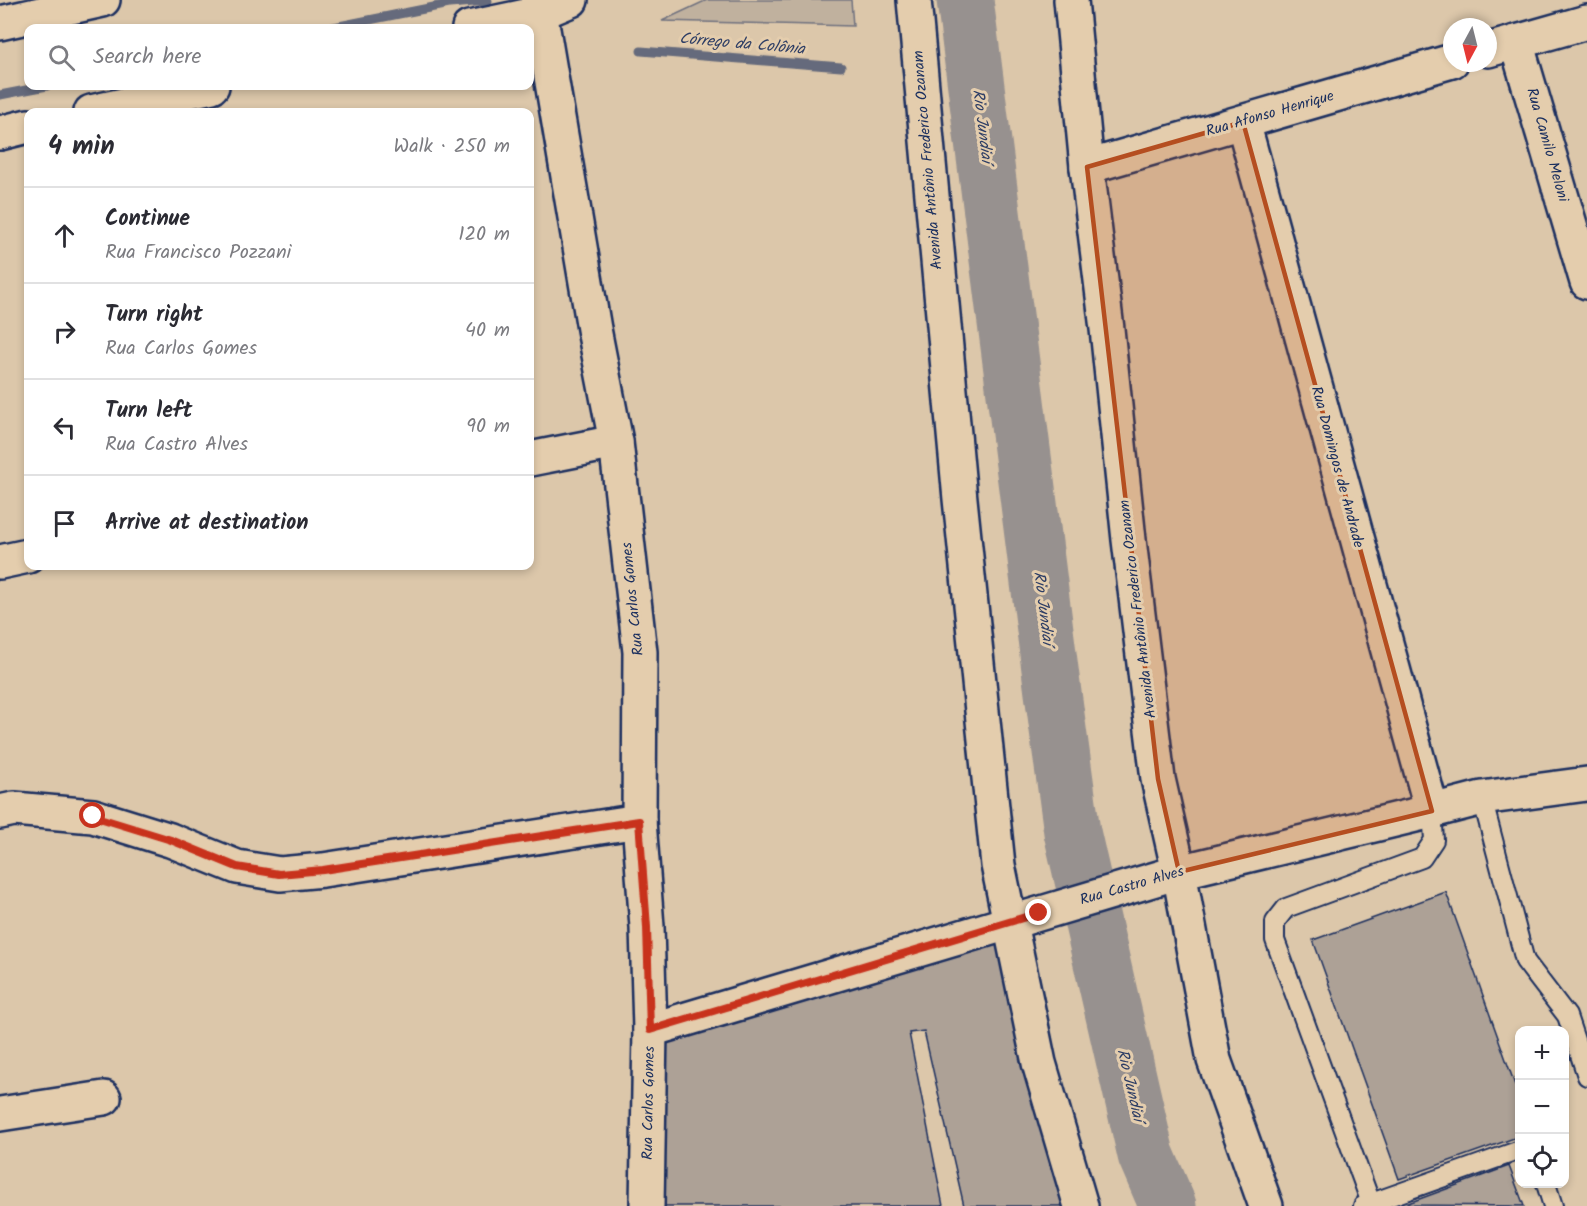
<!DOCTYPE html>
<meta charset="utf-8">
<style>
body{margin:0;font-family:Kalam,sans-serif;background:#f7f7f7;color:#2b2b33}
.controls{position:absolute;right:18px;bottom:18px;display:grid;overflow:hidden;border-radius:12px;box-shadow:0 3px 9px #0003}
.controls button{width:54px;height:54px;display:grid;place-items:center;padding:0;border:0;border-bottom:2px solid #e1e1e2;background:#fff;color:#2b2b33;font:30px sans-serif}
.compass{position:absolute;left:1443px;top:18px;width:54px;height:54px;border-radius:50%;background:#fff;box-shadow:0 3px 9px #0003;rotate:187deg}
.stop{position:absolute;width:18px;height:18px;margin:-14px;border:4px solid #c8321e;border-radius:50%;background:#fff}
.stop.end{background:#c8321e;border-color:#fff;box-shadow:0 2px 6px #0008}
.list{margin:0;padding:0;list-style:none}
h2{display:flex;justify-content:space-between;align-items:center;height:78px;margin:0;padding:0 24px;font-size:26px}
h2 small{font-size:20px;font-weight:400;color:#7c7c81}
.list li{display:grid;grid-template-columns:39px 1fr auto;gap:18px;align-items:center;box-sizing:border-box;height:96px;padding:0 24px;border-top:2px solid #e1e1e2}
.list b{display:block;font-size:22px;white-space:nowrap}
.list p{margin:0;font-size:20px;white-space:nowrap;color:#7c7c81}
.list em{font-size:20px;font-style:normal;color:#7c7c81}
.icon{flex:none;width:33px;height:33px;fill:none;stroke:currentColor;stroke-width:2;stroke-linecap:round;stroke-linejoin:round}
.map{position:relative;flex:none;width:1587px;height:1206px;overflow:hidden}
.search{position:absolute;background:#fff;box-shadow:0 3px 9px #0003;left:24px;top:24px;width:510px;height:66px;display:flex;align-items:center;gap:15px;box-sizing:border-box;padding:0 21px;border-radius:12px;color:#7c7c81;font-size:22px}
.panel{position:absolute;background:#fff;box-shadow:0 3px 9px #0003;left:24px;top:108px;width:510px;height:462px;border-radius:12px}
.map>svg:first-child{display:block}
.green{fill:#c0b19e;stroke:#6e707e;stroke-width:1.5}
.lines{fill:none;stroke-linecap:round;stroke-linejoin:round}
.stream{stroke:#656a7b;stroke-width:9}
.river{stroke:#97918f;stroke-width:57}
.building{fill:#ada196;stroke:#1b2f5e;stroke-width:1.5}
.lane-casing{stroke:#1b2f5e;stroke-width:22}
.street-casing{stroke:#1b2f5e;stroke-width:38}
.secondary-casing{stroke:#1b2f5e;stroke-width:38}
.primary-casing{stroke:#1b2f5e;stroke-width:38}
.lane{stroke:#e4cdad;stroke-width:18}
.street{stroke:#e4cdad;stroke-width:33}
.secondary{stroke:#e4cdad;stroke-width:33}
.primary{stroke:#e4cdad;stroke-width:33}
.route{stroke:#c8321e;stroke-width:8}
.marked{fill:#b54e20;fill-opacity:0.2;stroke:#b54e20;stroke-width:4.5;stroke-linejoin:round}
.labels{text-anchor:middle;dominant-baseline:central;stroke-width:6;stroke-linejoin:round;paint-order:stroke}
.street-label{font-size:15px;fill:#1b2f5e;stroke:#e4cdad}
.water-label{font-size:16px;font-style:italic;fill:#2e3e65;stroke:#e4cdad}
</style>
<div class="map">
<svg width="1587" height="1206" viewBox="0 0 1587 1206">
<rect width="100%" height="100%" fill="#dcc7aa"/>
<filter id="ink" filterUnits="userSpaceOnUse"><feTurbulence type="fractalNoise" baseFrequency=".0167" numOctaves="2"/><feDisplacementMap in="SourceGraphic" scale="12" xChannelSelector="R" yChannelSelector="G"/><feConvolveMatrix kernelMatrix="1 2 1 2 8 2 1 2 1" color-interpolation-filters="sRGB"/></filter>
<g filter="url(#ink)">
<polygon class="green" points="707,0 851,0 853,26 662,21"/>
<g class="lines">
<g class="stream">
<polyline points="329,28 449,4 488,1"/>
<polyline points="641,51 841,67"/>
<polyline points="0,95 47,86"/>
</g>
<polyline class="river" points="965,0 1053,693 1072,832 1146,1155 1168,1206"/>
</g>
<g class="building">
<polygon points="1446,892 1520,1099 1520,1136 1399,1179 1313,940"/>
<polygon points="1003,936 1073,1206 964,1206 924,1031 909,1033 943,1206 658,1206 661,1035"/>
<polygon points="1509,1166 1524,1206 1403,1205"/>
</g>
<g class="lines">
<defs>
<g id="lane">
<polyline points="1482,798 1525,961 1567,1016 1587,1076"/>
<polyline points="1546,1184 1553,1206"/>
<polyline points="1363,1206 1520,1150"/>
<polyline points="1372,1206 1275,940 1275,922 1286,908 1422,858 1434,840 1432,811"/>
</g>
<g id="street">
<polyline points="1516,42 1587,282"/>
<polyline points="1488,50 1587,22"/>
<polyline points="1243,122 1432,811"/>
<polyline points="1087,167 1452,61"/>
<polyline points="530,459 616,442"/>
<polyline points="0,562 28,556"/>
<polyline points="0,812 14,809 93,816 170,840 237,867 280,874 323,870 639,821"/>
<polyline points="650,1030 1179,872 1432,811 1482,798 1587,784"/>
<polyline points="0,1114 104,1098"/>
</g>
<g id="secondary">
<polyline points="538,0 594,329 616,442 640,652 639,821 647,927 650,1030 647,1206"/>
<polyline points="0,23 103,0"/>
<polyline points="469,28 540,13 571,0"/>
<polyline points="91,112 212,86"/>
<polyline points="0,133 28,126"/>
</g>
<g id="primary">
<polyline points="914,0 960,499 998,865 1039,1063 1081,1206"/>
<polyline points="1071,0 1087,167 1107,329 1129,540 1158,779 1179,872 1214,1060 1266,1206"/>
</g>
</defs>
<use href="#lane" class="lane-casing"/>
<use href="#street" class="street-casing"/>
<use href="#secondary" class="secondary-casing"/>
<use href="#primary" class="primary-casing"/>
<use href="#lane" class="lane"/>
<use href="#street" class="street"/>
<use href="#secondary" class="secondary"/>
<use href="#primary" class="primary"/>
</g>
</g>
<g class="lines" filter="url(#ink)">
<polyline class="route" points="93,816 171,840 237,867 279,874 323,870 639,821 647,927 650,1030 1039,913"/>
</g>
<path class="marked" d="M1243,122L1432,811L1179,872L1158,779L1087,167Z"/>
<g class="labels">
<g class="street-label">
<text transform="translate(1270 114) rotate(-16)">Rua Afonso Henrique</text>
<text transform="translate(1547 145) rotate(74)">Rua Camilo Meloni</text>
<text transform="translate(928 160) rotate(-95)">Avenida Antônio Frederico Ozanam</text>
<text transform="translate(1337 467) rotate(75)">Rua Domingos de Andrade</text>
<text transform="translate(633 599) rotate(-96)">Rua Carlos Gomes</text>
<text transform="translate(1138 609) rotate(-97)">Avenida Antônio Frederico Ozanam</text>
<text transform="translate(1132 886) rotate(-16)">Rua Castro Alves</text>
<text transform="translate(649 1103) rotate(-89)">Rua Carlos Gomes</text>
</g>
<g class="water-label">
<text transform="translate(742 44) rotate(5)">Córrego da Colônia</text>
<text transform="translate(982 126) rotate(83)">Rio Jundiaí</text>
<text transform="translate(1043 608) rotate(83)">Rio Jundiaí</text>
<text transform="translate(1130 1085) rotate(77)">Rio Jundiaí</text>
</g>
</g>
</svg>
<div class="controls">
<button>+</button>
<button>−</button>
<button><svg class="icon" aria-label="locate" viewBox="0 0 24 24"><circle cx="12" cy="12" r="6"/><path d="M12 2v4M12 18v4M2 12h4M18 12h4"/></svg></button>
</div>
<svg class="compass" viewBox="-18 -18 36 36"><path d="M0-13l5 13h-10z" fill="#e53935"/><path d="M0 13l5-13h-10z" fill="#7c7c81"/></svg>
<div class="stop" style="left:93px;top:816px"></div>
<div class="stop end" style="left:1039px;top:913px"></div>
<div class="search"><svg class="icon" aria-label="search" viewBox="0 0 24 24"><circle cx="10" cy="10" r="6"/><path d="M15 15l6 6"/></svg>Search here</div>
<section class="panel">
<h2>4 min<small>Walk · 250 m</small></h2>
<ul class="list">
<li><svg class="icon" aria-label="ahead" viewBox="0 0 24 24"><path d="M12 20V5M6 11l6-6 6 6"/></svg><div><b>Continue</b><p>Rua Francisco Pozzani</p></div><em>120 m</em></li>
<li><svg class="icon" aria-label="right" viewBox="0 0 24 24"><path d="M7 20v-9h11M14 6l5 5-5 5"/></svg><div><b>Turn right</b><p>Rua Carlos Gomes</p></div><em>40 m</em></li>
<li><svg class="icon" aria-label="left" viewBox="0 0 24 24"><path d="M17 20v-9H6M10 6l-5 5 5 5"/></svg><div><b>Turn left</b><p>Rua Castro Alves</p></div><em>90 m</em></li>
<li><svg class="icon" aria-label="arrive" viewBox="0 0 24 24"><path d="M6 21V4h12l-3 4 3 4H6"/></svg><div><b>Arrive at destination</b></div></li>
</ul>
</section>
</div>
